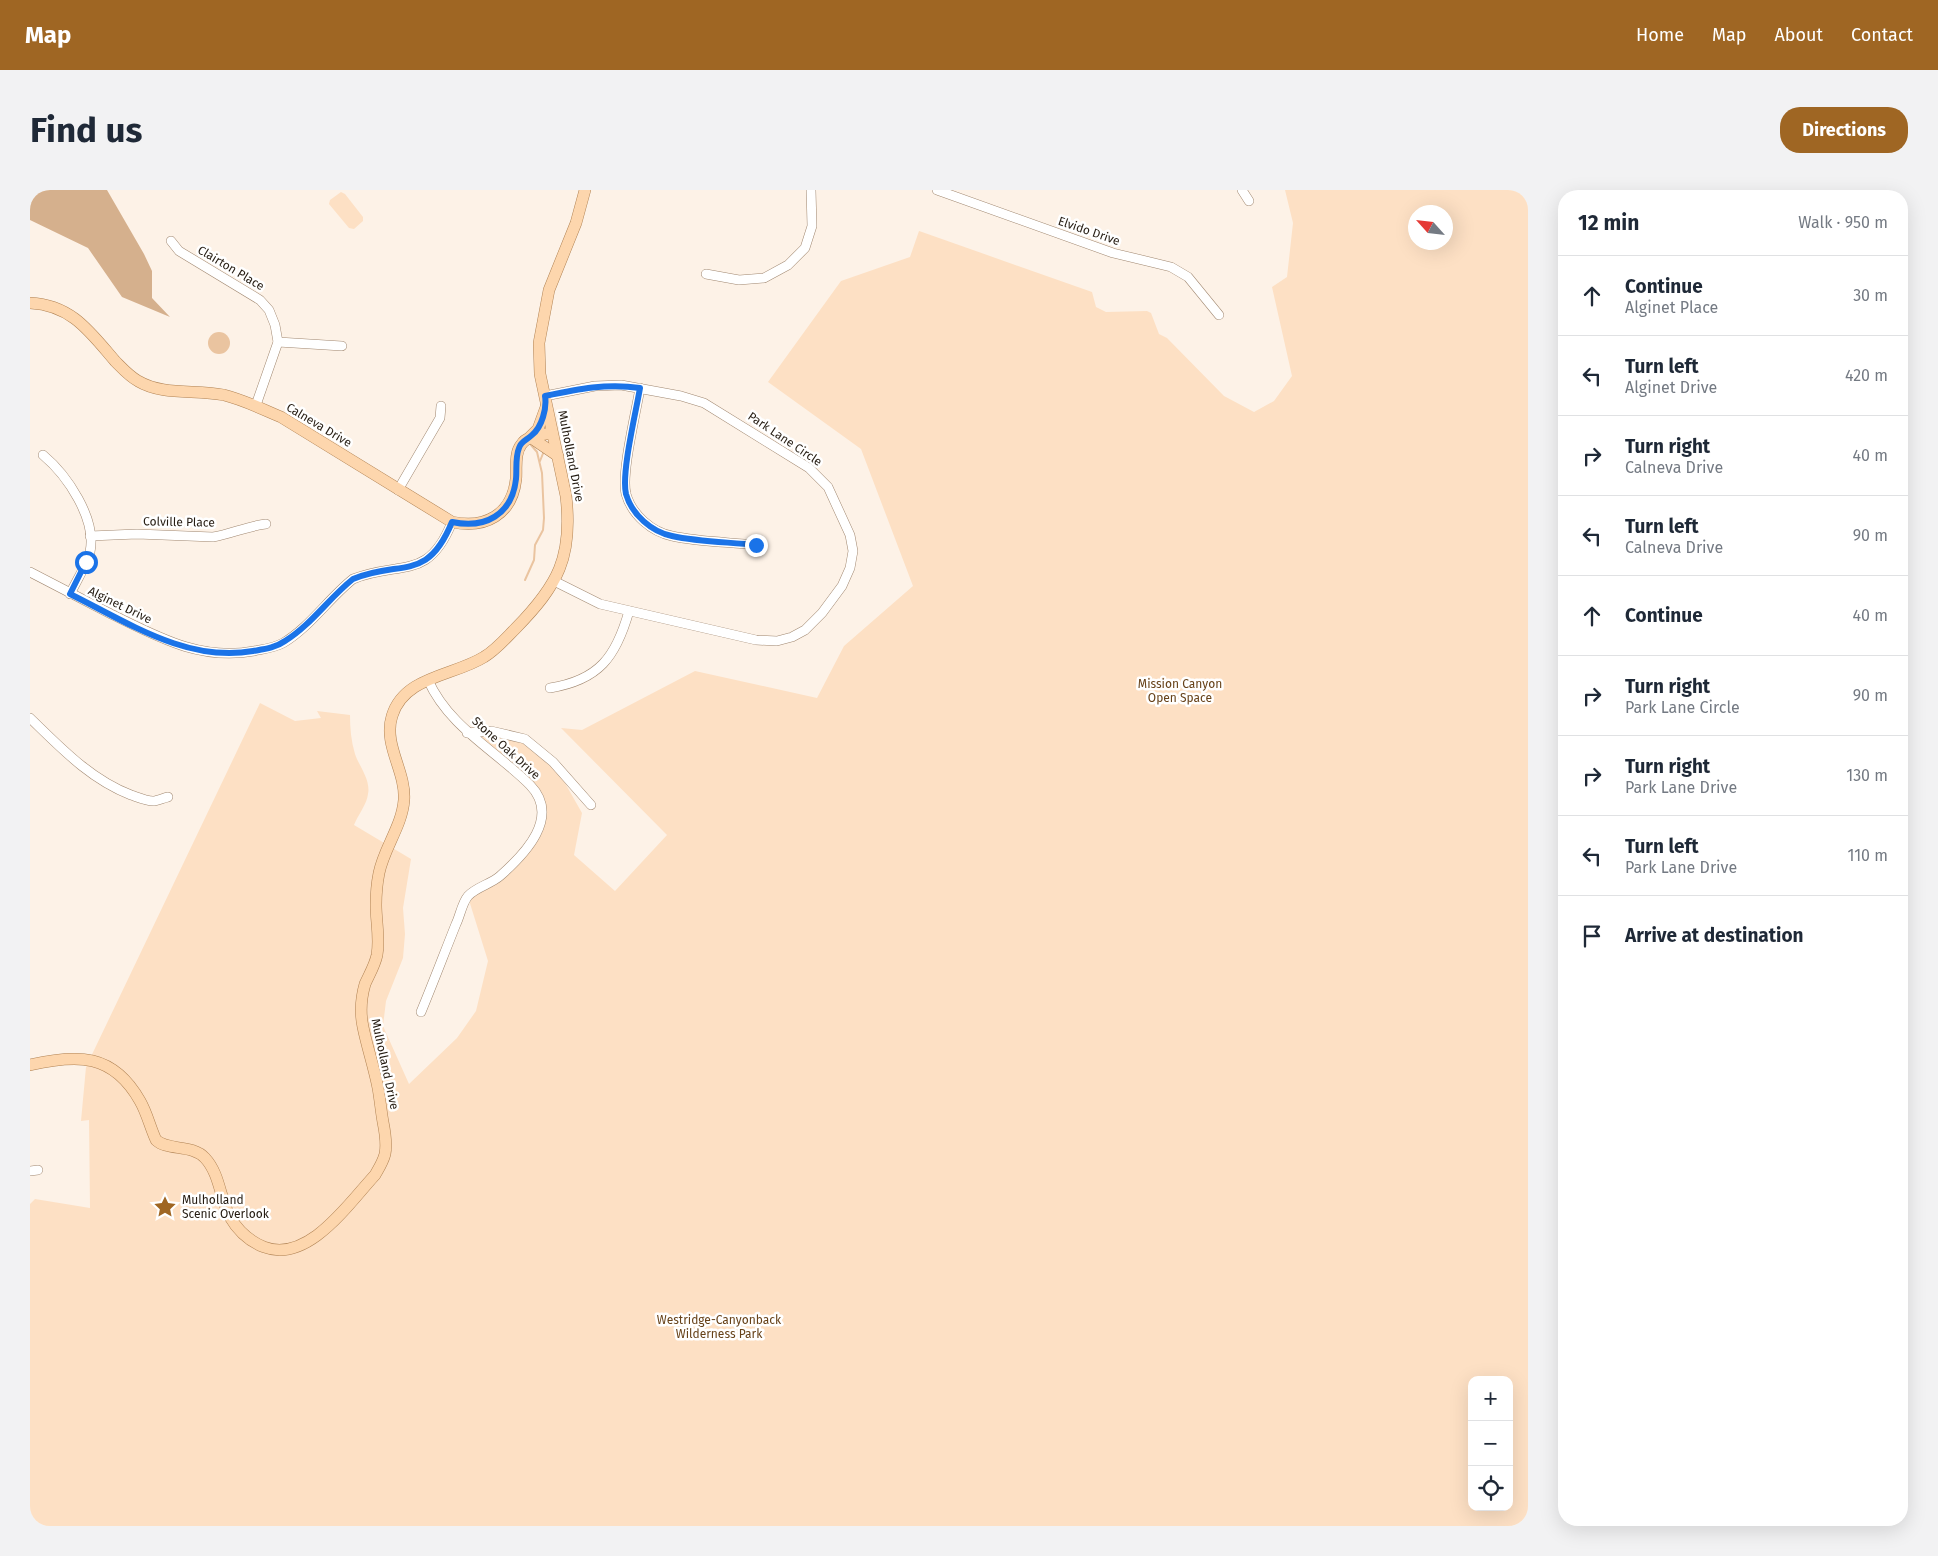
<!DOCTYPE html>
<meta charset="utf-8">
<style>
body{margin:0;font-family:"Fira Sans",sans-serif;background:#f2f2f3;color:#1f2937}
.controls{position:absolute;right:15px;bottom:15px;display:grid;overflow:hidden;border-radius:10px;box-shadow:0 5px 20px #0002}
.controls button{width:45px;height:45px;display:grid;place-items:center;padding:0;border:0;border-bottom:1px solid #e0e1e3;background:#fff;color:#1f2937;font:25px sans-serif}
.compass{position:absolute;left:1378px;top:15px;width:45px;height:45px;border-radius:50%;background:#fff;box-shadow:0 5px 20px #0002;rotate:297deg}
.stop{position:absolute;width:15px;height:15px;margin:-11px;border:4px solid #1a73e8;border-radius:50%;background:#fff}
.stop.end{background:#1a73e8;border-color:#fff;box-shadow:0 1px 5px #0008}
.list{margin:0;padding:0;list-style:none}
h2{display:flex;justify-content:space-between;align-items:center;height:65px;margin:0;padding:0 20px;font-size:21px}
h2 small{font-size:16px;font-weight:400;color:#747a83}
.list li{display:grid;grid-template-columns:32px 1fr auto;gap:15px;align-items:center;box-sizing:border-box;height:80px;padding:0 20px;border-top:1px solid #e0e1e3}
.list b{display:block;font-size:19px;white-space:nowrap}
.list p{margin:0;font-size:16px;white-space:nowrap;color:#747a83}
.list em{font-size:16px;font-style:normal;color:#747a83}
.icon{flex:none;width:28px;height:28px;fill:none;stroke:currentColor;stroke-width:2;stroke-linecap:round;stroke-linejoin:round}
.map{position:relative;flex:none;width:1498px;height:1336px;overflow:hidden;border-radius:20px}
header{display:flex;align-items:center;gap:30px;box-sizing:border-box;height:70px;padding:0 25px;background:#9f6623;color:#fff}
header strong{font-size:24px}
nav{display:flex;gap:28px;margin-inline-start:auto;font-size:18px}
.intro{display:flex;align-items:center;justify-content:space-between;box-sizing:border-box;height:120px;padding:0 30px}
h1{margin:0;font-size:35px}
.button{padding:12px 22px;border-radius:20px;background:#9f6623;color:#fff;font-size:18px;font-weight:700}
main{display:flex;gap:30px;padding:0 30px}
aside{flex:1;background:#fff;border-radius:20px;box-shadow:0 5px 20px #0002}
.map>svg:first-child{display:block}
.green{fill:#fde0c4;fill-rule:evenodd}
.forest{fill:#d5b08d}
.water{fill:#eac4a0}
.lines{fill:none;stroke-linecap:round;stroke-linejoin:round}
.stream{stroke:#eac4a0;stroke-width:2}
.minor-casing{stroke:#a18871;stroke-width:10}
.major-casing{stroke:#b08253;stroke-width:12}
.minor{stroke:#fff;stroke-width:9}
.major{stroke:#fdd6ad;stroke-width:11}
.route{stroke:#1a73e8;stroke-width:6}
.labels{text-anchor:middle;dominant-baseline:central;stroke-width:5;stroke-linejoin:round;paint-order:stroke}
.street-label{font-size:12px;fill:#241b11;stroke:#fff}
.park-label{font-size:12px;fill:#674219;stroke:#fff}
.poi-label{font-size:12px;fill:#241b11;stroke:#fff;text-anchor:start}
</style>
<header>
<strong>Map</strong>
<nav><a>Home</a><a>Map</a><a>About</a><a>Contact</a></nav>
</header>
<div class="intro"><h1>Find us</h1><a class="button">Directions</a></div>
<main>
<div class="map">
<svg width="1498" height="1336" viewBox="0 0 1498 1336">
<rect width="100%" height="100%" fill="#fdf2e7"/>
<g class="green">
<path d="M1255,0H1498V1336H0V1014L5,1009L60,1018L59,930L51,931L56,877L230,513L265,531L291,528L287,521L320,525C320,538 321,551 325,564C329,576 341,590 338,604C337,614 328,625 324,635L381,669L373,718L375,744L373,768L356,811L353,836L379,894L427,848L446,821L458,771L438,707L469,687L510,638V609L437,543L453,541L495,549L523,572L552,623L544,665L585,701L637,645L531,538L552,540L665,481L787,508L814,456L883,396L831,259L738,192L811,91L880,67L889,41L892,42L1062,102L1066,117L1076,122L1117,121L1121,123L1129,144L1137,148L1194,206L1224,222L1244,211L1262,186L1242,97L1257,87L1263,33ZM1386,22H1416V52H1386ZM1442,1190H1479V1317H1442Z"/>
<polygon points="311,2 315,4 333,27 333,31 324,39 319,38 299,14 300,10"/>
</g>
<polygon class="forest" points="0,0 77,0 114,64 122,81 122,108 140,127 92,107 58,58 0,30"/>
<circle class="water" cx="189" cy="153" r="11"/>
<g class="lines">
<g class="stream">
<polyline points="510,271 514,261"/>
<polyline points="495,390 504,370 505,355 513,340 514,328 512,283 507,262 501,255"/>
</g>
<defs>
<g id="minor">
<polyline points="907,0 1083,63 1141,77 1158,87 1189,125"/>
<polyline points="1212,0 1219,11"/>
<polyline points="141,51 149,61 230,110 239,120 245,135 248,152 226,215"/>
<polyline points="676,84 709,90 734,88 758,75 775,58 782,36 781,0"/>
<polyline points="248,152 312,156"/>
<path d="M610,198C606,223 591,283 596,304C602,325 622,342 642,346C669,352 699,352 726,355"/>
<polyline points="515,206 565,196 591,195 651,206 674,213 779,278 798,297 820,345 823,361 820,378 812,396 792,423 775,440 762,447 747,451 726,450 570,414 524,391"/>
<path d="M13,265C37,285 67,329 60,362C56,376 47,390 40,404"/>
<polyline points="368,300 410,228 411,216"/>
<path d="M60,346L107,344L183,347C201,344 218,336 236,334"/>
<path d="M0,382C27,396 54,410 81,424C128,447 170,471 224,461C234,459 244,458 253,453C279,438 299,408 323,389C370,370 398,392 422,332"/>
<path d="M520,498C569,490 586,467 599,421"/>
<path d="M0,528C31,558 60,589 101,605C107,607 116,611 123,611C127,611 133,608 138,607"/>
<polyline points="437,543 461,541 495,549 523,572 561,615"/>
<path d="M391,822C403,793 414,764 426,734C430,726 432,713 438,706C446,697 461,694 470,686C495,664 531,627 500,595C465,560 419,537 398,490"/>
<polyline points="0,981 8,980"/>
</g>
<g id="major">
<path d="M0,113C42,115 60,142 85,171C92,178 99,186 108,191C133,206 166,199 194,205C214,210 232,219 251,227L422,332C455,339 482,325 486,289C487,279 484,264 491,255C497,245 512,245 522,243"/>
<polyline points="516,217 508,239 500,247 528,266"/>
<path d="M0,875C47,864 83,863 110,911C117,923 120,937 126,950C137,961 162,954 175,968C190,984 190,1009 200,1027C208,1041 219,1051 234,1057C278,1074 319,1013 345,985C349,978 353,972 355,964C357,954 355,942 353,932C351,921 350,909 348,898C344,877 337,857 333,837C330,823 331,808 335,794C339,785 345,775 347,765C350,748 346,732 346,715C346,705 347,693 349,683C354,658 372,636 374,610C376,581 353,555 362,526C374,486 424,486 454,467C466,460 476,448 486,438C528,395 543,367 536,306L510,184L509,153L519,100L546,33L555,0"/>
</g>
</defs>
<use href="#minor" class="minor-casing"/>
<use href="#major" class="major-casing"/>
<use href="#minor" class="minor"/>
<use href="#major" class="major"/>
</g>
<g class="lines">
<path class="route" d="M56,372L40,404C97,432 157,473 223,461C235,459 245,458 255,451C281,435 299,408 323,389C371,369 397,393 422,332C455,339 482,325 486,289C487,279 485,268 489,258C491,251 497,250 502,245C512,237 517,218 515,206C548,199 577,193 610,198C606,222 591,283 596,304C602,325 622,342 642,346C669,352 699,352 726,355"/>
</g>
<defs>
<symbol id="sight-bare" viewBox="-9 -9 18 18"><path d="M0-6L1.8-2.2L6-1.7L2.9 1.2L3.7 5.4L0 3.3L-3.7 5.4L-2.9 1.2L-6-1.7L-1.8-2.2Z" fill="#9f6623" stroke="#fff" stroke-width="2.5" paint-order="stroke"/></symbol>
</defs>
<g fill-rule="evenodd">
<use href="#sight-bare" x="119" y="1001" width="32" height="32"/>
</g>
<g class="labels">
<g class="street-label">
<text transform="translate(1059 41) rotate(19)">Elvido Drive</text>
<text transform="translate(201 78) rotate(31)">Clairton Place</text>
<text transform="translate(289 235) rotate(31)">Calneva Drive</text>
<text transform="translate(755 249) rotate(34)">Park Lane Circle</text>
<text transform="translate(541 266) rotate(79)">Mulholland Drive</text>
<text transform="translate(149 332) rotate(1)">Colville Place</text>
<text transform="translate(90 415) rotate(26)">Alginet Drive</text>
<text transform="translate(476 558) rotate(42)">Stone Oak Drive</text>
<text transform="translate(355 874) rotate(78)">Mulholland Drive</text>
</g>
<g class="park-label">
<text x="1150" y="494">Mission Canyon<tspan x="1150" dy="14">Open Space</tspan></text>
<text x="689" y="1130">Westridge-Canyonback<tspan x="689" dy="14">Wilderness Park</tspan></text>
</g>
<g class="poi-label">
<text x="152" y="1010">Mulholland<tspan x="152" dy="14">Scenic Overlook</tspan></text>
</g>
</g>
</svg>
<div class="controls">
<button>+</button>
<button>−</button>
<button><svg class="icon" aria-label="locate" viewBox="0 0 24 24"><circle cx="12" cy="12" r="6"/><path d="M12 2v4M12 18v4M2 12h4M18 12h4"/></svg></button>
</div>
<svg class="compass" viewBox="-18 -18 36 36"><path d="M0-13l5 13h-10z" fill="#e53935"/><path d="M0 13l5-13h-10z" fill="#747a83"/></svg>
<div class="stop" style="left:56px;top:372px"></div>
<div class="stop end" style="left:726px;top:355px"></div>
</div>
<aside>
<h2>12 min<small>Walk · 950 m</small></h2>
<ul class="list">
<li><svg class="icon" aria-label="ahead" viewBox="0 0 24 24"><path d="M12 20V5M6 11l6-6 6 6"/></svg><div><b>Continue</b><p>Alginet Place</p></div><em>30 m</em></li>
<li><svg class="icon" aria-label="left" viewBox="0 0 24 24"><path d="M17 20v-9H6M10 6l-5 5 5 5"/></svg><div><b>Turn left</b><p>Alginet Drive</p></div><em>420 m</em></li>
<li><svg class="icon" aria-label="right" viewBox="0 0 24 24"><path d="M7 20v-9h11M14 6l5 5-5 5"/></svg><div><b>Turn right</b><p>Calneva Drive</p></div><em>40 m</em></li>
<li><svg class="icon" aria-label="left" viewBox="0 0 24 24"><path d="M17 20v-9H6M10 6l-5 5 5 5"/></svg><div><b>Turn left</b><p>Calneva Drive</p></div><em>90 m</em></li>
<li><svg class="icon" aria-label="ahead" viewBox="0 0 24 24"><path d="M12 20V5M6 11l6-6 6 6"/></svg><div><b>Continue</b></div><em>40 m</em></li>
<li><svg class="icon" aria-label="right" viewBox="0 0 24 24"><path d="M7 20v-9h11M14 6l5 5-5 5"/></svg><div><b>Turn right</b><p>Park Lane Circle</p></div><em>90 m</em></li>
<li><svg class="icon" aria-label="right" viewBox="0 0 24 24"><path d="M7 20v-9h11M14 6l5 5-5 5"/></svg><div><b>Turn right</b><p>Park Lane Drive</p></div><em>130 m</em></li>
<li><svg class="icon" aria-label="left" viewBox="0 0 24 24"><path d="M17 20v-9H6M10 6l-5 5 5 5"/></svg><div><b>Turn left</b><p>Park Lane Drive</p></div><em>110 m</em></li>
<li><svg class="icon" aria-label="arrive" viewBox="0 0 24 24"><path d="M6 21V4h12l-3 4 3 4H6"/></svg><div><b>Arrive at destination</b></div></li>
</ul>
</aside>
</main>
